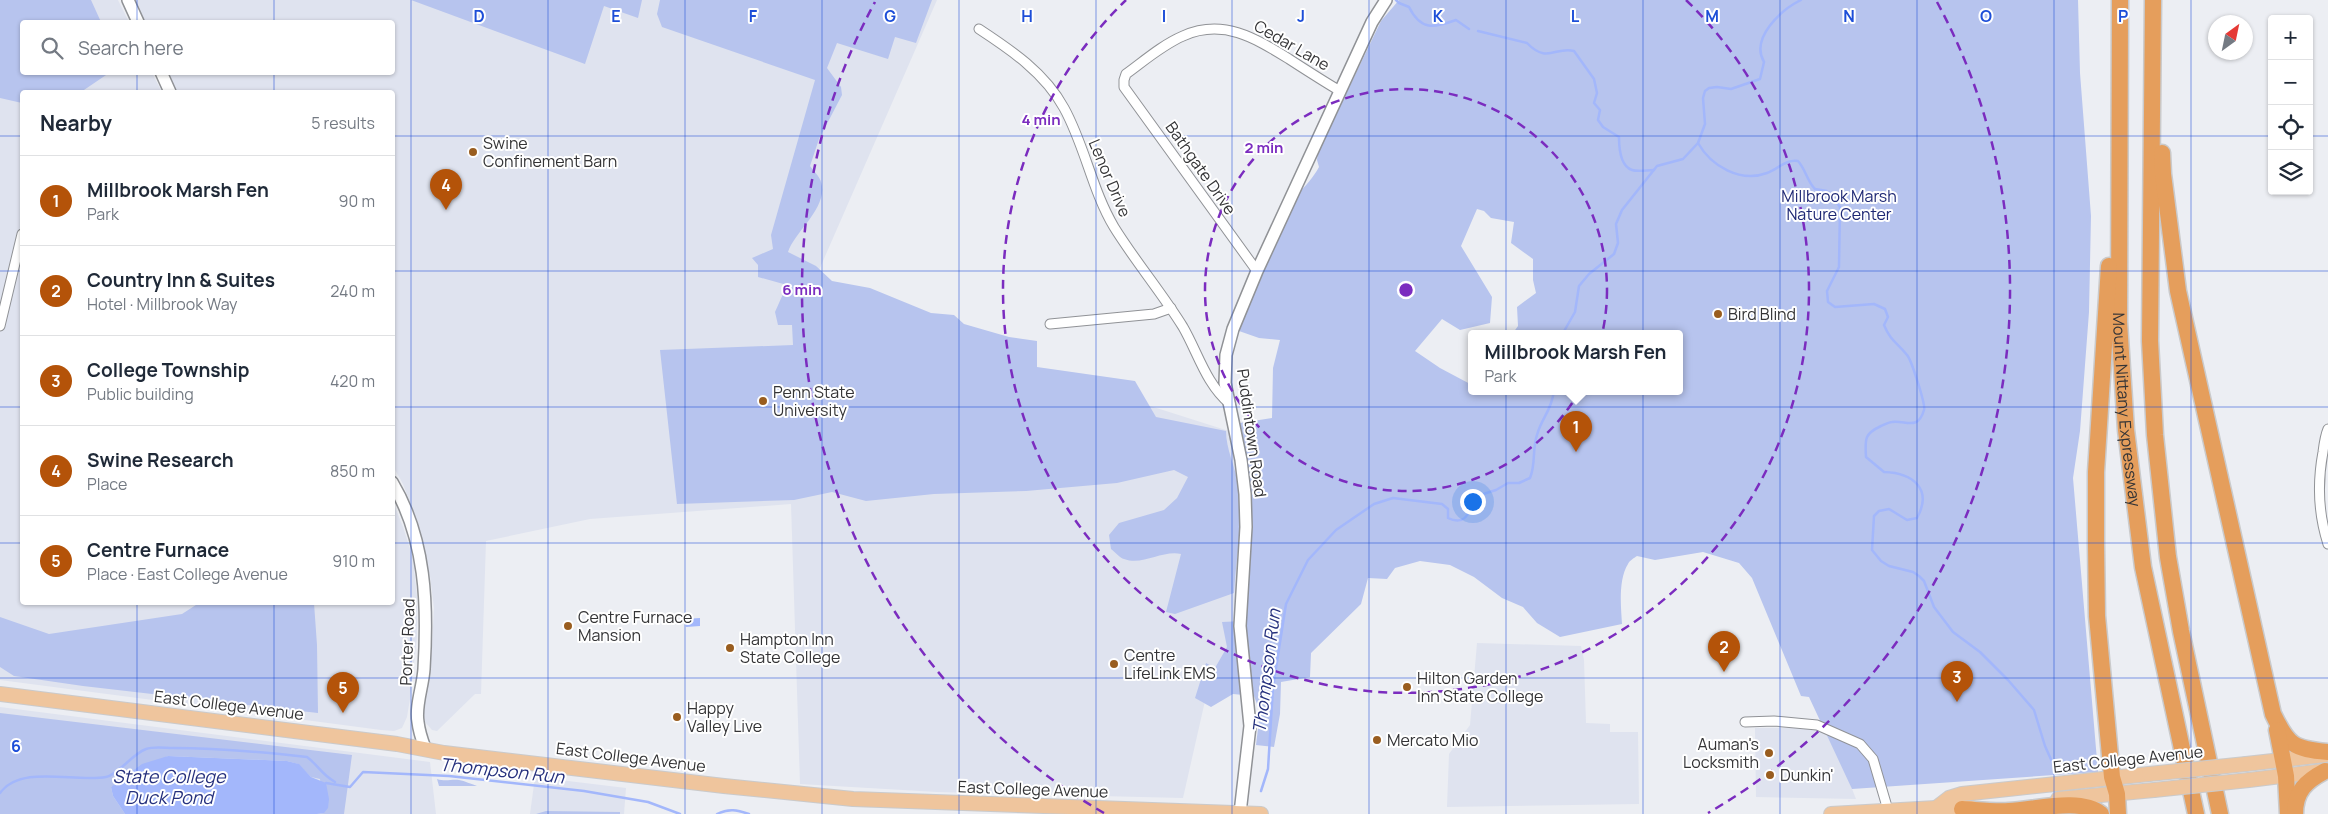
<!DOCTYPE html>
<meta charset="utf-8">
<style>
body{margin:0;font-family:Manrope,sans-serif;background:#f6f6f7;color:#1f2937}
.controls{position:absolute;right:15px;top:15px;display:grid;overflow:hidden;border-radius:5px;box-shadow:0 1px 4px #0004}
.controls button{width:45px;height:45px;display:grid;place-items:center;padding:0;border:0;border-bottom:1px solid #e0e1e3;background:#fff;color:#1f2937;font:25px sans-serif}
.compass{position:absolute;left:2208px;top:15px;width:45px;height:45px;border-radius:50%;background:#fff;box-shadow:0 1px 4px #0004;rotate:33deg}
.you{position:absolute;left:1472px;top:501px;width:18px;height:18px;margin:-12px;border:4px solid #fff;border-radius:50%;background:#1a73e8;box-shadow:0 0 0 8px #1a73e833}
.badge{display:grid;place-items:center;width:32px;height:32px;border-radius:50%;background:#b45309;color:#fff;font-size:16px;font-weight:700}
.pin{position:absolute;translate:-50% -41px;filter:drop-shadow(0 1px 2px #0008)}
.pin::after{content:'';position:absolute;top:26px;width:18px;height:15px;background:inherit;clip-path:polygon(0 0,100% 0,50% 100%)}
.popup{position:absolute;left:1468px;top:330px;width:215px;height:65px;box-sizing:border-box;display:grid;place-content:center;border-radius:5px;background:#fff;filter:drop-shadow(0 1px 4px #0005);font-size:16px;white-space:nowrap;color:#747a83}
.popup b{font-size:19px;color:#1f2937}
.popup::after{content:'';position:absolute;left:50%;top:100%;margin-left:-10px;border:10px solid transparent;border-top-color:#fff}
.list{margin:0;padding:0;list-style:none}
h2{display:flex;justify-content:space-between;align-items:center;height:65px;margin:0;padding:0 20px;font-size:21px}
h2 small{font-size:16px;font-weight:400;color:#747a83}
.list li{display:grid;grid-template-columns:32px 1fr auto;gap:15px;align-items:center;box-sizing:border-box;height:90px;padding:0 20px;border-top:1px solid #e0e1e3}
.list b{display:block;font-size:19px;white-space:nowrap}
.list p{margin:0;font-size:16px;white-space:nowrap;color:#747a83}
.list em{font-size:16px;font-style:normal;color:#747a83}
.icon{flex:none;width:28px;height:28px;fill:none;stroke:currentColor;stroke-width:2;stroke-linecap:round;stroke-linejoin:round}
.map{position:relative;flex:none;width:2328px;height:814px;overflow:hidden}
.search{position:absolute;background:#fff;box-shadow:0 1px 4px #0004;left:20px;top:20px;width:375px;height:55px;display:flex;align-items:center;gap:12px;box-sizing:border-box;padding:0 18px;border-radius:5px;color:#747a83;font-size:19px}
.panel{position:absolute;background:#fff;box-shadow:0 1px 4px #0004;left:20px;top:90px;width:375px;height:515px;border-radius:5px}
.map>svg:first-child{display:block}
.built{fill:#dfe3ef}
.green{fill:#b7c4ee;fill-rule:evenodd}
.water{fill:#a3b7fb}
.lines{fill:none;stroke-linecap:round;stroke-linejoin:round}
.stream{stroke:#a3b7fb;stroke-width:2.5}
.minor-casing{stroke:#909296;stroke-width:11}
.tertiary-casing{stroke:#909296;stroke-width:14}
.primary-casing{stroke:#cacacb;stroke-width:16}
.motorway-casing{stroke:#cacacb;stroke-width:19}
.minor{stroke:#fff;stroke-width:9}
.tertiary{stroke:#fff;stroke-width:11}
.primary{stroke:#efc59d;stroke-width:14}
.motorway{stroke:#e59e5c;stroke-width:16}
.primary-bridge-casing{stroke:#cacacb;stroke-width:16;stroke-linecap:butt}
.primary-bridge{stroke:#efc59d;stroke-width:14}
.grid{fill:none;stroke:#1d4ed8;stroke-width:1;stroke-opacity:0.55}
.ring{fill:none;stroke:#7b2cbf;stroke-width:2.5;stroke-dasharray:9 6}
.poi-dot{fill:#995d1f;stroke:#fff;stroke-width:2}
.labels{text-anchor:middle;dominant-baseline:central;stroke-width:4;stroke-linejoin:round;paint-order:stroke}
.street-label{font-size:16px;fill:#343436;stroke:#fff}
.poi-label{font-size:16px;fill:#343436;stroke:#fff;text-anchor:start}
.park-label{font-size:16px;fill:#1e2874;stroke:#fff}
.water-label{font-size:18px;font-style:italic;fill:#25307d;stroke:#fff}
.grid-label{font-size:16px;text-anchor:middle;font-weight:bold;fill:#1d4ed8;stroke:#fff;stroke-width:4;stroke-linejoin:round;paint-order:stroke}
.centre{fill:#7b2cbf;stroke:#fff;stroke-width:2.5}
.ring-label{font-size:15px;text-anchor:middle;font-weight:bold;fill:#7b2cbf;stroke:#fff;stroke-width:4;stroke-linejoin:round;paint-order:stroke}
</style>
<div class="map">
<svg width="2328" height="814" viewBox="0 0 2328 814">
<rect width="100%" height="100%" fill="#eceef3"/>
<g class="built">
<polygon points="0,0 118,0 129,22 22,22 22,72 152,73 162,92 22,92 22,602 392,602 393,502 403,527 413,558 417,596 417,637 410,699 407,717 402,728 394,731 381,730 0,680"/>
<polygon points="135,0 937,0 816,277 1034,369 1232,432 1238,463 1242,519 1237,562 1237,633 1210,679 1183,798 937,792 800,784 791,504 590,519 486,541 481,694 475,694 437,731 432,730 425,722 423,714 432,645 434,608 430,576 418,523 403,484 393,466 392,92 177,92 168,73 392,72 392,22 145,22"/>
<polygon points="1477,643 1581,646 1584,660 1586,723 1610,724 1610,732 1638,732 1639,804 1447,807 1449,754 1470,725"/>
<polygon points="0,707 430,762 436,814 0,814"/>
<polygon points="1755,728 1828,728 1856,799 1756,797"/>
<polygon points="535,777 626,788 624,814 530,814"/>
</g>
<g class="green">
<polygon points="0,0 91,0 101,22 22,22 22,72 109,73 81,92 22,92 22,103 0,98"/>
<polygon points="411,0 642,0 638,18 604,6 585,64"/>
<path d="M660,0H932L916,43L895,37L888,59L837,43L827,68L841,87L842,95L819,139L810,166C813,170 820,177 821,182C829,207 795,231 788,252L816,266L832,281L870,288L931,313L954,315L964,324L1009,337L1037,341V367L1135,381L1156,417L1226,431C1226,449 1235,466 1238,484C1244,518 1236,558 1234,593L1175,614L1166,612L1181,554C1162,550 1143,566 1124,559C1120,558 1115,552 1111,549L1109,535L1119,523L1164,510L1177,498L1188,477L1174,470L1117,483L1026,491L934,494L866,501L832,492L794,500L677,504L660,350L793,345L792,325H778L775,312L787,285L758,277V265L752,258L773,249L771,235L815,80L662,27L657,14Z"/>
<path d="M1399,0H2078L2080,73L2091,216L2089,312L2080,431L2073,478L2098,772L1852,789L1809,697L1801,696L1752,578L1739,563L1703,552L1655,560L1637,556C1634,558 1629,561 1628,564C1618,580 1621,607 1622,624L1560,637L1537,623L1523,607L1502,598L1474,577L1450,565L1420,561L1395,568L1387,579L1368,578L1361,604L1311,653L1310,677L1281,682L1280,714L1274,747L1256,745L1260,712L1254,696L1233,694L1211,707L1195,698L1206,663L1215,668L1227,647L1222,622L1243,621C1254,555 1253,489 1240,423L1272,418L1273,368L1280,340L1259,338L1239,331L1258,281L1298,194C1306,185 1313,178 1319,167L1317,160L1318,152L1381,21ZM1477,209L1484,211L1491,218L1514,222L1511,243L1533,259V280L1536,293L1517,307L1518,326L1513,333H1680V391H1472V385L1440,368L1415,351L1442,319L1460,330L1490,323L1492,297L1461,246Z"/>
<polygon points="199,603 314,603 317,645 318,713 83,686 14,676 0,667 0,617 49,634 182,614"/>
<polygon points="0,713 352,755 344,814 317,814 324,813 320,779 311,777 298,764 287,761 168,756 111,787 113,796 125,814 0,814"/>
<path d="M437,779C446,782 451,779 459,780C465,781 471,784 477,786H439Z"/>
<polygon points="546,811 620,812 620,814 536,814"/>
</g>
<g class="water">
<polygon points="700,618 700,626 686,627 685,619"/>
<polygon points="168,756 287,761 299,764 311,777 326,783 329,799 328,808 324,813 317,814 125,814 113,796 111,787 142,764"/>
</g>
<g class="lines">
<g class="stream">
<path d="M1396,0L1399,3L1409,7C1421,31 1434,28 1456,20L1469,29"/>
<path d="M1801,0C1781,10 1750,38 1764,62L1760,79L1731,89L1717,87L1709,88L1705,91L1703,98L1705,124L1698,143C1711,166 1740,183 1767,173C1778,169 1786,159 1798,161C1806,170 1807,181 1815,189L1827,191L1840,207L1839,267L1827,291L1828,302L1835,307L1874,304L1885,309L1888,317L1884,325C1891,342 1897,342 1907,355C1911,359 1926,405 1924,410C1918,431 1906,420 1892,422C1889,422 1884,425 1881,426C1864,434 1865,439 1866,457L1884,472C1913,473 1933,489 1917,518L1907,520L1889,509L1879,511L1874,516L1872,550L1881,561L1889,566L1913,572L1919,576L1924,581L1934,607L1953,632L1980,652L2008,680L2034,710L2045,746L2054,766"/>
<path d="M1478,31L1527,43C1547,64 1556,46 1574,51L1594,79L1597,93L1594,103L1600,110L1598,120L1603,127L1619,137C1619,147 1620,166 1632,170C1638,172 1647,170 1654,170"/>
<polyline points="1563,333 1575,312 1579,286 1589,274 1614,254 1618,243 1616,224 1622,210 1657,166 1683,159 1698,143"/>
<polyline points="326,783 350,787 363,772 449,776 584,791 648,802 680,814"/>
<path d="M1261,791L1268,769L1273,687L1286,604L1308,560L1336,530L1374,504L1393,498L1442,504L1448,509V518C1468,528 1470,507 1477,496L1496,490L1508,483H1519L1530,478C1536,464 1532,449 1537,435C1542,417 1551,412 1554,391"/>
<path d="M0,793C21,764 76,783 106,777C118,775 132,754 146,749C154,746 165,748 173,748C218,748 262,752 307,757C318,765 321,774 335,782"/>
<path d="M717,814C729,808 737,810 749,814"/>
</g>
<defs>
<g id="minor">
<path d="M979,29C1011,50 1045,73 1064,108C1085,146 1092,190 1114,227C1135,261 1162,293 1183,327C1198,353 1206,384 1230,404"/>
<path d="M1257,271L1124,87V80L1126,74C1144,61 1162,45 1183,36C1223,18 1255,38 1289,59C1306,70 1323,81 1340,91"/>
<polyline points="1050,324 1154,314 1171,308"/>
<polyline points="0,326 22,234"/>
<path d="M2328,429C2325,436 2324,444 2323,452C2317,484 2318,513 2328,544"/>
<polyline points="1745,722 1774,721 1817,725 1860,744 1873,759 1888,810"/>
</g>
<g id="tertiary">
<polyline points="128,0 138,22"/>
<polyline points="161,72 170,92"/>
<path d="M392,482C426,539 428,605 424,669C423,686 415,706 418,722C419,731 422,740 425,748"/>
<polyline points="1240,813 1250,726 1240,626 1246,527 1245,494 1241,460 1225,383 1226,355 1233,329 1257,271 1372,22 1386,0"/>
</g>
<g id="primary">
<polyline points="0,694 397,744 444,753 724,786 853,799 1261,814"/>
<polyline points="2246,764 2325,755"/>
<polyline points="2249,780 2323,771"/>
<polyline points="2058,799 2154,790"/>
<polyline points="1936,808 1949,798 1962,794 2149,774"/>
<polyline points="1831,814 1936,808 1972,808"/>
</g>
<g id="motorway">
<path id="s1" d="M2120,0L2119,322L2126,430L2143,567L2196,814"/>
<polyline points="2153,0 2150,341 2155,435 2168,557 2181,631 2220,814"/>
<path d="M2162,153L2163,174L2178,291L2273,714C2288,745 2293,749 2328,752"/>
<polyline points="2109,266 2096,472 2096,545 2097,616 2112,777 2117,794 2118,814"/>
<polyline points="2277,730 2286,776 2288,814"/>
<path d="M1962,809C1978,810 1994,812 2009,811C2035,810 2080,797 2101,814"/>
<path d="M2295,814C2295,791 2306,781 2325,771"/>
</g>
</defs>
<use href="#minor" class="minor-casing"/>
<use href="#tertiary" class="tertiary-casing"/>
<use href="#primary" class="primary-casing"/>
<use href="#motorway" class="motorway-casing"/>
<use href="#minor" class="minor"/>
<use href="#tertiary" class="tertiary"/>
<use href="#primary" class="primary"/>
<use href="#motorway" class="motorway"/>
<defs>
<g id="primary-bridge">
<polyline points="2149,774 2246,764"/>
<polyline points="2154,790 2249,780"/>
</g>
</defs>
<use href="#primary-bridge" class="primary-bridge-casing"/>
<use href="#primary-bridge" class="primary-bridge"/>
</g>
<path class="grid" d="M137,0V22M274,0V22M411,0V814M548,0V814M685,0V814M822,0V814M959,0V814M1096,0V814M1232,0V814M1369,0V814M1506,0V814M1643,0V814M1780,0V814M1917,0V814M2054,0V814M2191,0V814M137,72V92M274,72V92M0,136H22M392,136H2272M2309,136H2328M0,271H22M392,271H2328M0,407H22M392,407H2328M0,543H22M392,543H2328M137,602V814M274,602V814M0,678H2328"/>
<g class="ring">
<circle cx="1406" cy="290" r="201"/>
<path d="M1686 0A403 403 0 1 1 1126 0"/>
<path d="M1104 813A604 604 0 0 1 875 2M1937 2A604 604 0 0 1 1708 813"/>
</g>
<g class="poi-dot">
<circle cx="473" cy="152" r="5"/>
<circle cx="1718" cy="314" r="5"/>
<circle cx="763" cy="401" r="5"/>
<circle cx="568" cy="626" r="5"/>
<circle cx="730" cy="648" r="5"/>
<circle cx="1114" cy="664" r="5"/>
<circle cx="1407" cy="687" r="5"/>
<circle cx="677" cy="717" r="5"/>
<circle cx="1377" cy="740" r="5"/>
<circle cx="1769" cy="753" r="5"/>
<circle cx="1770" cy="775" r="5"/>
</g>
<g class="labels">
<g class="street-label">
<text transform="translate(1292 45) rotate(30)">Cedar Lane</text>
<text transform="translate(1201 168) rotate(55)">Bathgate Drive</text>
<text transform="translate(1110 178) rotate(67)">Lenor Drive</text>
<text stroke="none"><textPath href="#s1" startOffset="410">Mount Nittany Expressway</textPath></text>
<text transform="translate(1252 433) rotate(82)">Puddintown Road</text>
<text transform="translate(407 642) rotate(-88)">Porter Road</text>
<text transform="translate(229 705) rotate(7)">East College Avenue</text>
<text transform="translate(631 757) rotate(7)">East College Avenue</text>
<text transform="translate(2128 759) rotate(-6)">East College Avenue</text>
<text transform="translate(1033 789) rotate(2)">East College Avenue</text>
</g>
<g class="poi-label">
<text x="483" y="143">Swine<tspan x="483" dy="18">Confinement Barn</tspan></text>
<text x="1728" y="314">Bird Blind</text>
<text x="773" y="392">Penn State<tspan x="773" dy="18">University</tspan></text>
<text x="578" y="617">Centre Furnace<tspan x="578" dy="18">Mansion</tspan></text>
<text x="740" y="639">Hampton Inn<tspan x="740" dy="18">State College</tspan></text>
<text x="1124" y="655">Centre<tspan x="1124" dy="18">LifeLink EMS</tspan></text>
<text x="1417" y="678">Hilton Garden<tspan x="1417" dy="18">Inn State College</tspan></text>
<text x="687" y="708">Happy<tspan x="687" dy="18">Valley Live</tspan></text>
<text x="1387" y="740">Mercato Mio</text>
<text x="1759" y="744" text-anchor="end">Auman's<tspan x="1759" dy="18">Locksmith</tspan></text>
<text x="1780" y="775">Dunkin'</text>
</g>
<g class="park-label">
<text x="1839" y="196">Millbrook Marsh<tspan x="1839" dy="18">Nature Center</tspan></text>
</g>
<g class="water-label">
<text transform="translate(1266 671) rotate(-83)">Thompson Run</text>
<text transform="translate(502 770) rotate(6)">Thompson Run</text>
<text x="169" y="776">State College<tspan x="169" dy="21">Duck Pond</tspan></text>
</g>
</g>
<g class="grid-label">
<text x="479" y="22">D</text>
<text x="616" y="22">E</text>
<text x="753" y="22">F</text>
<text x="890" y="22">G</text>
<text x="1027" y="22">H</text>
<text x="1164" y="22">I</text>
<text x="1301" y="22">J</text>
<text x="1438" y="22">K</text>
<text x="1575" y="22">L</text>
<text x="1712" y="22">M</text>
<text x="1849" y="22">N</text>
<text x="1986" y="22">O</text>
<text x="2123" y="22">P</text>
<text x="16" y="752">6</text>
</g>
<circle cx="1406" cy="290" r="8" class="centre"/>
<g class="ring-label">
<text x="1041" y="125">4 min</text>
<text x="1264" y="153">2 min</text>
<text x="802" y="295">6 min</text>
</g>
</svg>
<div class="controls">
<button>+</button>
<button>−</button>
<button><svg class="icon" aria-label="locate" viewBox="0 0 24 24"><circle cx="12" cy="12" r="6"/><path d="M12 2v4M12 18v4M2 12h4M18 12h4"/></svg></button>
<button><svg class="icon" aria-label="layers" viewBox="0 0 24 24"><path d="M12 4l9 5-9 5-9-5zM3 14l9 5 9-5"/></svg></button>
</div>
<svg class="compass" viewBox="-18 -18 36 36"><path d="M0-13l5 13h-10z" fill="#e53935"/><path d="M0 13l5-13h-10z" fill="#747a83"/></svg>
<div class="you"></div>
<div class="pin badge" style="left:1576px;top:452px">1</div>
<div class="popup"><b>Millbrook Marsh Fen</b>Park</div>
<div class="pin badge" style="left:1724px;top:672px">2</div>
<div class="pin badge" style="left:1957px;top:702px">3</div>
<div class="pin badge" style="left:446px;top:210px">4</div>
<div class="pin badge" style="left:343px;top:713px">5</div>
<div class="search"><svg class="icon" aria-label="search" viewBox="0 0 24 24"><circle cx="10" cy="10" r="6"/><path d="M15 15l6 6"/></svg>Search here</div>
<section class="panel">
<h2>Nearby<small>5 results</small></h2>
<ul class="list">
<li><span class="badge">1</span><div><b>Millbrook Marsh Fen</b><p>Park</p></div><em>90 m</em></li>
<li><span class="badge">2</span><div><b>Country Inn &amp; Suites</b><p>Hotel · Millbrook Way</p></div><em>240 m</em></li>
<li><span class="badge">3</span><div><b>College Township</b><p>Public building</p></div><em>420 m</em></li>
<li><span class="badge">4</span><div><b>Swine Research</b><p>Place</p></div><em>850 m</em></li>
<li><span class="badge">5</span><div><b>Centre Furnace</b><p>Place · East College Avenue</p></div><em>910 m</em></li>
</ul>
</section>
</div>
